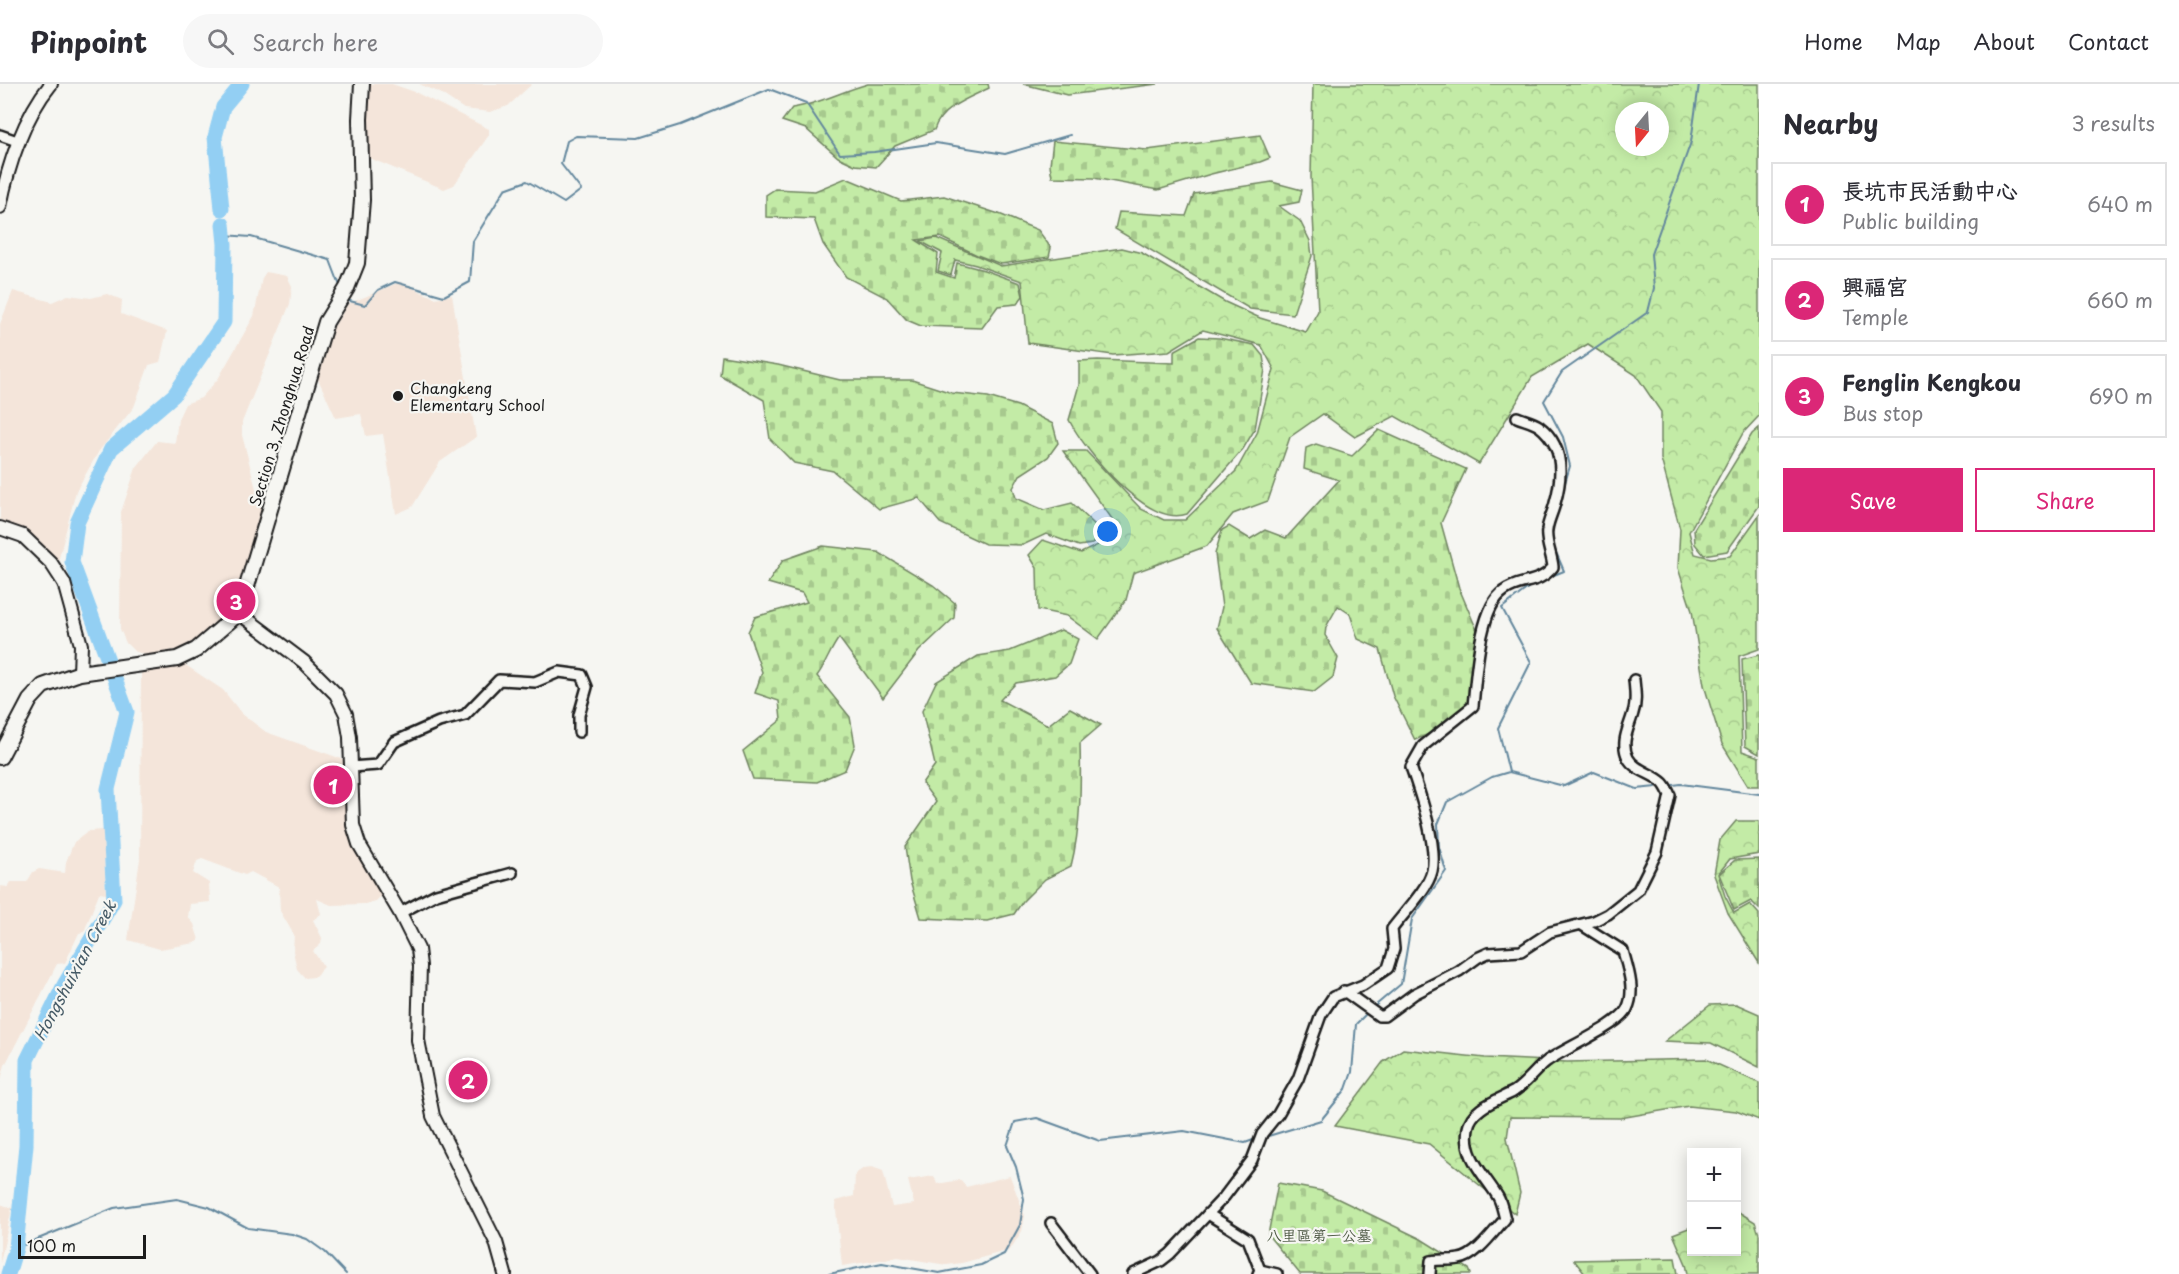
<!DOCTYPE html>
<meta charset="utf-8">
<style>
body{margin:0;font-family:"Playpen Sans","LXGW WenKai TC",sans-serif;background:#f7f7f7;color:#2b2b33}
.controls{position:absolute;right:18px;bottom:18px;display:grid;overflow:hidden;border-radius:0px;box-shadow:0 3px 15px #0003}
.controls button{width:54px;height:54px;display:grid;place-items:center;padding:0;border:0;border-bottom:2px solid #e1e1e2;background:#fff;color:#2b2b33;font:30px sans-serif}
.compass{position:absolute;left:1615px;top:18px;width:54px;height:54px;border-radius:50%;background:#fff;box-shadow:0 3px 15px #0003;rotate:198deg}
.scale{position:absolute;left:18px;bottom:15px;width:128px;box-sizing:border-box;padding-left:6px;border:3px solid #1c1c1c;border-top:0;font-size:16px;line-height:21px;white-space:nowrap;color:#1c1c1c;-webkit-text-stroke:4px #f6f6f2;paint-order:stroke}
.you{position:absolute;left:1108px;top:448px;width:21px;height:21px;margin:-15px;border:4px solid #fff;border-radius:50%;background:#1a73e8;box-shadow:0 0 0 9px #1a73e833}
.badge{display:grid;place-items:center;width:39px;height:39px;border-radius:50%;background:#db2777;color:#fff;font-size:20px;font-weight:700}
.pin{position:absolute;translate:-50% -50%;border:3px solid #fff;box-shadow:0 2px 6px #0006}
.list{margin:0;padding:0;list-style:none}
h2{display:flex;justify-content:space-between;align-items:center;height:78px;margin:0;padding:0 24px;font-size:26px}
h2 small{font-size:20px;font-weight:400;color:#7c7c81}
.list li{display:grid;grid-template-columns:39px 1fr auto;gap:18px;align-items:center;box-sizing:border-box;height:84px;margin:0 12px 12px;padding:0 12px;border:2px solid #e1e1e2;border-radius:0px}
.list b{display:block;font-size:22px;white-space:nowrap}
.list p{margin:0;font-size:20px;white-space:nowrap;color:#7c7c81}
.list em{font-size:20px;font-style:normal;color:#7c7c81}
.actions{display:flex;gap:12px;padding:18px 24px}
.actions a{flex:1;padding:14px 0;border:2px solid #db2777;border-radius:0px;text-align:center;font-size:21px;color:#db2777}
.actions .main{background:#db2777;color:#fff}
.icon{flex:none;width:33px;height:33px;fill:none;stroke:currentColor;stroke-width:2;stroke-linecap:round;stroke-linejoin:round}
.map{position:relative;flex:none;width:1759px;height:1190px;overflow:hidden}
header{display:flex;align-items:center;gap:36px;box-sizing:border-box;height:84px;padding:0 30px;background:#fff;border-bottom:2px solid #e1e1e2}
header strong{font-size:28px}
nav{display:flex;gap:33px;margin-inline-start:auto;font-size:21px}
.search{width:420px;height:54px;background:#f7f7f7;display:flex;align-items:center;gap:15px;box-sizing:border-box;padding:0 21px;border-radius:33px;color:#7c7c81;font-size:22px}
main{display:flex}
aside{flex:1;background:#fff}
.map>svg:first-child{display:block}
.built{fill:#f4e5da}
.forest{fill:url(#forest-crowns);stroke:#708461;stroke-width:1.5;fill-rule:evenodd}
.cemetery{fill:url(#cemetery-stones);stroke:#708461;stroke-width:1.5}
.lines{fill:none;stroke-linecap:round;stroke-linejoin:round}
.stream{stroke:#63879d;stroke-width:2}
.river{stroke:#93cff3;stroke-width:15}
.minor-casing{stroke:#1c1c1c;stroke-width:14}
.tertiary-casing{stroke:#1c1c1c;stroke-width:16}
.secondary-casing{stroke:#1c1c1c;stroke-width:18}
.minor{stroke:#f6f6f2;stroke-width:9}
.tertiary{stroke:#f6f6f2;stroke-width:12}
.secondary{stroke:#f6f6f2;stroke-width:14}
.poi-dot{fill:#1c1c1c;stroke:#f6f6f2;stroke-width:2}
.labels{text-anchor:middle;dominant-baseline:central;stroke-width:4.5;stroke-linejoin:round;paint-order:stroke}
.poi-label{font-size:15px;fill:#1c1c1c;stroke:#f6f6f2;text-anchor:start}
.street-label{font-size:15px;fill:#1c1c1c;stroke:#f6f6f2}
.park-label{font-size:15px;fill:#4e5a45;stroke:#f6f6f2}
.water-label{font-size:16px;font-style:italic;fill:#465b67;stroke:#f6f6f2}
</style>
<header>
<strong>Pinpoint</strong>
<div class="search"><svg class="icon" aria-label="search" viewBox="0 0 24 24"><circle cx="10" cy="10" r="6"/><path d="M15 15l6 6"/></svg>Search here</div>
<nav><a>Home</a><a>Map</a><a>About</a><a>Contact</a></nav>
</header>
<main>
<div class="map">
<svg width="1759" height="1190" viewBox="0 0 1759 1190">
<defs>
<pattern id="forest-crowns" width="20" height="18" patternUnits="userSpaceOnUse" patternTransform="scale(1.5)"><rect width="20" height="18" fill="#c3eba6"/><path d="M2 6a3 3 0 1 1 6 0M12 15a3 3 0 1 1 6 0" fill="none" stroke="#a7c98e"/></pattern>
<pattern id="cemetery-stones" width="16" height="16" patternUnits="userSpaceOnUse" patternTransform="scale(1.5)"><rect width="16" height="16" fill="#c3eba6"/><path d="M2 7V4a2 2 0 0 1 4 0v3zM10 15v-3a2 2 0 0 1 4 0v3z" fill="#a7c98e"/></pattern>
</defs>
<rect width="100%" height="100%" fill="#f6f6f2"/>
<filter id="ink" filterUnits="userSpaceOnUse"><feTurbulence type="fractalNoise" baseFrequency=".0167" numOctaves="2"/><feDisplacementMap in="SourceGraphic" scale="12" xChannelSelector="R" yChannelSelector="G"/><feConvolveMatrix kernelMatrix="1 2 1 2 8 2 1 2 1" color-interpolation-filters="sRGB"/></filter>
<g filter="url(#ink)">
<g class="built">
<polygon points="364,0 392,0 415,8 489,45 489,51 454,101 444,105 362,71"/>
<polygon points="419,0 532,0 508,22 490,28 464,25 440,9"/>
<polygon points="266,188 287,192 292,202 290,220 242,338 242,351 263,432 230,522 225,530 212,544 191,559 175,566 146,571 134,567 126,559 120,545 121,428 136,384 157,357 175,359 178,335 185,320 201,314 218,295 254,232 262,194"/>
<polygon points="400,198 435,214 452,211 476,353 440,378 412,423 396,430 383,350 366,352 361,330 336,334 318,295 333,244 348,220"/>
<polygon points="13,207 52,218 68,211 91,214 107,210 122,216 121,230 167,247 160,278 149,281 134,323 99,367 76,407 58,478 39,456 0,435 0,240"/>
<polygon points="184,580 223,606 242,630 266,648 345,676 361,771 382,811 376,817 365,820 331,821 317,815 321,830 313,836 322,854 321,860 313,867 324,883 314,893 305,894 297,885 293,867 294,851 280,827 279,803 251,788 245,791 202,775 197,777 193,789 209,799 210,818 190,820 188,833 194,840 199,856 195,859 160,865 128,856 140,775 141,585 171,584"/>
<polygon points="103,746 106,810 99,809 84,848 79,849 65,879 57,880 5,981 0,999 0,802 8,803 11,798 27,798 33,788 39,785 65,789 66,778 74,758 89,747"/>
<polygon points="0,1053 0,1120 12,1124 0,1179"/>
<polygon points="872,1083 883,1087 892,1123 914,1120 908,1096 934,1092 937,1100 960,1096 966,1103 1010,1092 1025,1132 1022,1147 1010,1166 962,1179 947,1181 898,1173 842,1182 835,1117 854,1112 855,1090 864,1084"/>
</g>
<g class="forest">
<polygon points="1023,0 1158,0 1067,11"/>
<path d="M1313,0H1759V332L1743,349L1689,448L1695,470L1711,474L1730,472L1759,431V565L1739,572L1742,667L1759,673V702H1748L1722,660L1704,601L1692,527L1678,484L1680,445L1661,375V328L1636,291L1588,260L1532,293L1479,380L1395,332L1355,353L1323,330L1290,353L1268,417L1233,430L1207,462L1133,489L1126,516L1098,555L1067,532L1038,526L1037,484L1029,471L1043,456L1081,469L1098,461L1115,439L1063,367H1086L1141,425L1164,436H1185L1236,387L1257,349L1274,285L1261,261L1203,246L1169,267L1113,271L1028,259L1022,197L976,181L955,176L951,191L938,187L942,169L920,157L936,154L1001,182L1122,164L1142,169L1225,218L1260,234L1306,248L1318,227L1311,93ZM1624,27H1660V63H1624Z"/>
<polygon points="1736,737 1759,737 1759,770 1730,775 1718,790 1725,812 1734,829 1750,820 1759,830 1759,879 1728,829 1714,791 1720,756"/>
<polygon points="1736,920 1759,930 1759,983 1711,959 1665,957 1710,921"/>
<polygon points="1403,965 1485,974 1567,978 1706,975 1759,999 1759,1036 1736,1027 1689,1022 1620,1034 1510,1033 1507,1054 1520,1109 1515,1130 1429,1060 1335,1042 1383,978"/>
<polygon points="1737,1127 1755,1138 1759,1150 1759,1190 1688,1190 1686,1180 1673,1150 1691,1143 1692,1168 1736,1168"/>
</g>
<g class="cemetery">
<path d="M868,0H988L989,4C969,14 941,23 934,46L895,62L876,83L855,81L838,73L806,45L782,37L792,24C819,20 842,7 868,0Z"/>
<polygon points="1260,51 1270,74 1260,78 1211,90 1158,106 1094,94 1052,93 1050,81 1053,57 1147,66"/>
<polygon points="846,94 901,117 944,112 999,130 1038,146 1051,164 1049,173 1001,180 977,171 940,153 916,156 938,170 936,188 954,194 957,179 984,186 1020,199 1023,212 1017,220 998,222 982,244 921,242 907,236 887,214 846,193 823,160 814,135 766,133 766,111 775,105 815,107"/>
<polygon points="1272,98 1302,106 1299,118 1279,122 1300,137 1310,157 1312,172 1293,230 1250,225 1115,145 1119,128 1186,132 1194,110"/>
<path d="M1199,253L1219,254L1254,261L1263,272L1265,285L1255,345L1243,365L1187,430C1148,444 1085,367 1069,336L1079,301V277L1098,276L1174,279V267Z"/>
<polygon points="722,272 778,281 840,296 912,296 952,309 988,313 1018,322 1053,340 1058,359 1048,373 1020,391 1013,404 1016,414 1044,426 1072,419 1096,442 1101,450 1092,460 1079,462 1046,450 1023,461 985,460 940,439 919,414 879,425 833,387 794,379 770,355 764,316 720,291"/>
<polygon points="1759,344 1759,422 1727,467 1704,471 1695,460 1694,445 1752,350"/>
<polygon points="1379,346 1466,385 1441,439 1459,504 1479,551 1472,579 1470,620 1431,649 1415,656 1393,612 1380,565 1358,555 1350,530 1338,522 1326,543 1325,551 1338,574 1333,593 1314,608 1251,599 1217,544 1222,523 1215,470 1222,446 1229,442 1250,455 1265,446 1286,454 1339,396 1304,385 1306,364 1316,360 1352,372"/>
<path d="M823,462L878,468L933,501L955,519L954,534L919,567L883,614L839,554C830,566 826,580 817,592L850,633L855,661L845,686L817,698L753,695L743,667L781,636L779,617L755,609L762,588L748,548L755,533L807,518L802,509L768,499L783,476Z"/>
<path d="M1061,546L1078,555L1069,580L1055,592L1016,599L1000,616L1048,641L1070,624L1101,641L1080,659C1081,699 1081,743 1071,782L1045,795L1023,817L1014,830L987,837L921,834L910,797L905,763L936,718L922,699L935,681L922,627L936,598L978,572L1010,567Z"/>
<polygon points="1759,571 1759,670 1745,662 1742,575"/>
<polygon points="1759,775 1759,825 1751,817 1734,826 1719,790 1735,776"/>
<polygon points="1278,1099 1322,1107 1421,1155 1469,1185 1471,1190 1300,1190 1268,1151"/>
<polygon points="1675,1174 1678,1190 1585,1190 1574,1176"/>
</g>
<g class="lines">
<g class="stream">
<polyline points="224,151 251,153 330,176 340,202"/>
<polyline points="346,216 365,221 378,206 395,198 444,212 470,198 473,157 505,105 527,97 564,119 581,106 561,80 567,57 576,52 638,54 680,41 769,5 806,19 840,70 874,68 936,59 1005,70 1070,51"/>
<polyline points="1562,409 1570,382 1563,353 1544,317 1562,288 1648,228 1654,204 1651,170 1691,58 1699,0"/>
<polyline points="1549,493 1564,487 1552,459"/>
<polyline points="1509,688 1564,702 1594,688 1637,705 1656,703"/>
<polyline points="1673,701 1681,700 1759,710"/>
<polyline points="1376,921 1401,900 1412,835 1446,787 1439,763 1438,740 1447,718 1492,693 1509,688 1498,644 1531,578 1502,524 1533,500"/>
<polyline points="1265,1053 1321,1036 1346,1005 1352,988 1356,940 1365,931"/>
<polyline points="16,1164 114,1124 177,1115 209,1123 248,1144 292,1150 307,1155 325,1168 346,1190"/>
<polyline points="829,1190 882,1179 939,1189 981,1181 1004,1170 1020,1141 1024,1115 1016,1083 1007,1062 1015,1038 1037,1034 1100,1057 1184,1047 1245,1059 1256,1055"/>
</g>
<g class="river">
<polyline points="222,125 215,53 223,23 242,0"/>
<polyline points="8,1190 16,1164 26,1061 27,976 64,901 114,816 108,705 127,628 72,478 77,439 111,365 174,311 224,238 225,160 223,140"/>
</g>
<defs>
<g id="minor">
<polyline points="0,51 20,58"/>
<polyline points="350,683 378,681 394,658 439,638 465,631 499,596 535,598 559,588 582,591 587,603 579,631 579,648"/>
<polyline points="400,829 436,810 512,789"/>
<path d="M1344,907L1379,932H1384L1414,910L1459,887L1477,874L1488,869L1521,867L1550,848L1594,837L1608,830L1638,806L1657,768L1670,711C1668,707 1666,702 1663,699C1653,689 1635,687 1628,674C1620,658 1629,644 1633,629C1637,618 1635,607 1634,596"/>
<polyline points="1208,1130 1248,1155 1260,1186 1258,1190"/>
<polyline points="1051,1139 1090,1190"/>
<polyline points="1260,1186 1277,1190"/>
<path d="M1133,1190L1161,1177L1170,1170L1224,1113L1252,1076L1262,1050L1278,1030L1298,995L1321,931L1333,913L1363,901L1388,884L1394,865L1392,845C1403,830 1428,805 1432,787C1438,761 1420,710 1411,683L1423,662L1473,622C1476,594 1479,523 1504,507C1520,495 1539,501 1553,483C1552,471 1545,457 1547,446C1548,437 1553,428 1555,419C1563,391 1564,361 1539,342C1533,338 1524,336 1517,333"/>
<path d="M1430,1190L1431,1177C1441,1175 1450,1177 1459,1175C1476,1173 1494,1147 1505,1135C1503,1128 1502,1120 1498,1113C1485,1091 1463,1073 1468,1044C1471,1024 1498,1016 1513,1008C1526,1000 1535,986 1547,977C1564,965 1619,941 1627,925C1636,907 1628,885 1623,867L1582,841"/>
</g>
<g id="tertiary">
<path d="M0,123C8,81 24,33 51,0"/>
<polyline points="0,444 23,452 51,479 64,499 81,561 80,589"/>
<polyline points="239,529 304,578 336,610 346,630 350,653 353,741 359,760 400,829 418,865 420,882 418,956 433,1032 496,1158 505,1190"/>
</g>
<polyline id="secondary" points="0,673 30,616 43,602 80,589 177,575 196,566 239,529 326,238 347,204 357,179 362,116 360,35 362,0"/>
</defs>
<use href="#minor" class="minor-casing"/>
<use href="#tertiary" class="tertiary-casing"/>
<use href="#secondary" class="secondary-casing"/>
<use href="#minor" class="minor"/>
<use href="#tertiary" class="tertiary"/>
<use href="#secondary" class="secondary"/>
</g>
</g>
<circle class="poi-dot" cx="398" cy="312" r="6"/>
<g class="labels">
<g class="poi-label">
<text x="410" y="303">Changkeng<tspan x="410" dy="17">Elementary School</tspan></text>
</g>
<g class="street-label">
<text transform="translate(281 332) rotate(-73)">Section 3, Zhonghua Road</text>
</g>
<g class="park-label">
<text x="1319" y="1150">八里區第一公墓</text>
</g>
<g class="water-label">
<text transform="translate(74 886) rotate(-62)">Hongshuixian Creek</text>
</g>
</g>
</svg>
<div class="controls">
<button>+</button>
<button>−</button>
</div>
<svg class="compass" viewBox="-18 -18 36 36"><path d="M0-13l5 13h-10z" fill="#e53935"/><path d="M0 13l5-13h-10z" fill="#7c7c81"/></svg>
<div class="scale">100 m</div>
<div class="you"></div>
<div class="pin badge" style="left:333px;top:701px">1</div>
<div class="pin badge" style="left:468px;top:996px">2</div>
<div class="pin badge" style="left:236px;top:517px">3</div>
</div>
<aside>
<h2>Nearby<small>3 results</small></h2>
<ul class="list">
<li><span class="badge">1</span><div><b>長坑市民活動中心</b><p>Public building</p></div><em>640 m</em></li>
<li><span class="badge">2</span><div><b>興福宮</b><p>Temple</p></div><em>660 m</em></li>
<li><span class="badge">3</span><div><b>Fenglin Kengkou</b><p>Bus stop</p></div><em>690 m</em></li>
</ul>
<div class="actions"><a class="main">Save</a><a>Share</a></div>
</aside>
</main>
